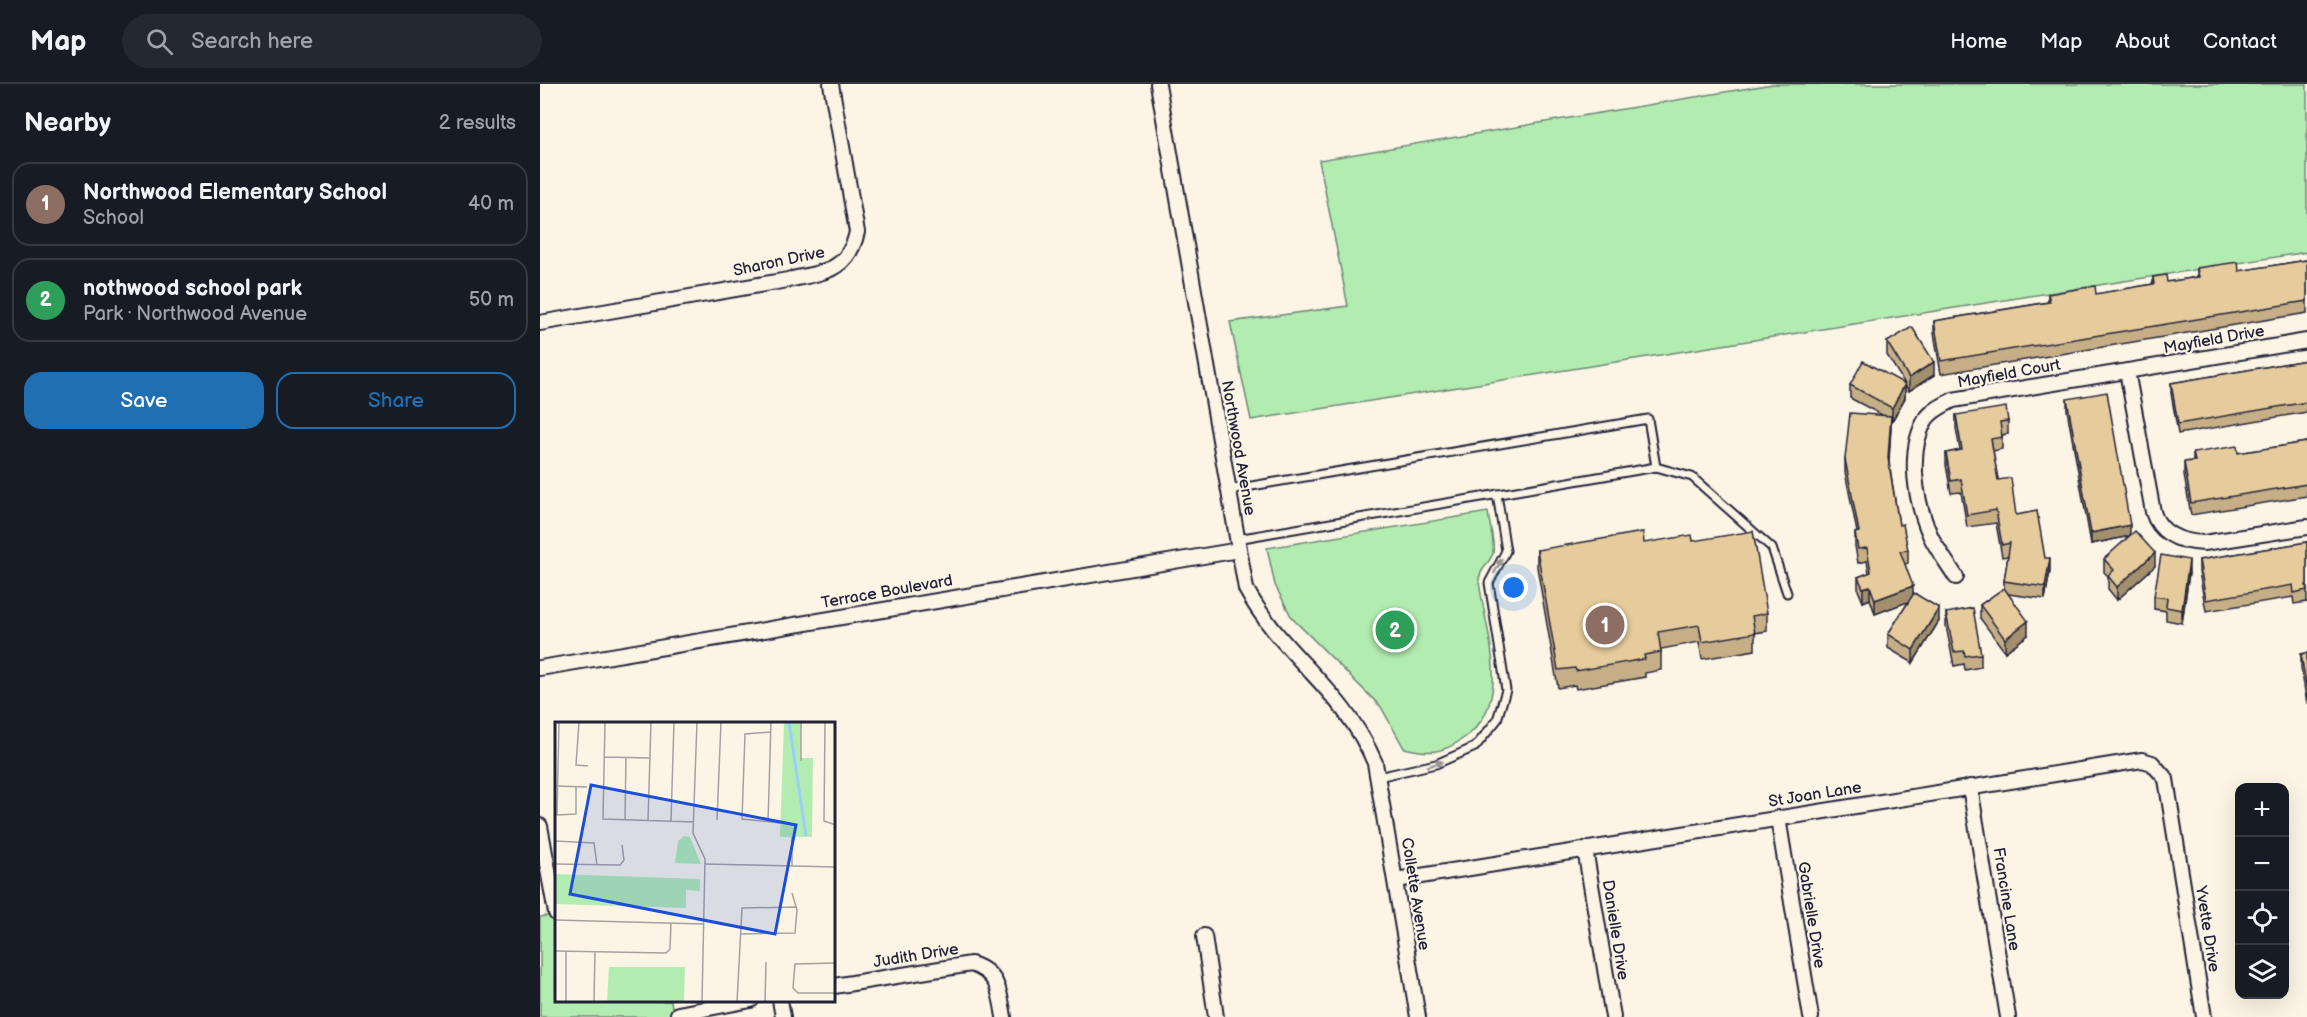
<!DOCTYPE html>
<meta charset="utf-8">
<style>
body{margin:0;font-family:"Balsamiq Sans",sans-serif;background:#242831;color:#f1f3f6}
.controls{position:absolute;right:18px;bottom:18px;display:grid;overflow:hidden;border-radius:12px;box-shadow:0 6px 24px #0002}
.controls button{width:54px;height:54px;display:grid;place-items:center;padding:0;border:0;border-bottom:2px solid #363941;background:#171b24;color:#f1f3f6;font:30px sans-serif}
.you{position:absolute;left:974px;top:504px;width:21px;height:21px;margin:-15px;border:4px solid #fff;border-radius:50%;background:#1a73e8;box-shadow:0 0 0 9px #1a73e833}
.badge{display:grid;place-items:center;width:39px;height:39px;border-radius:50%;background:#1f6fb2;color:#fff;font-size:20px;font-weight:700}
.pin{position:absolute;translate:-50% -50%;border:3px solid #fff;box-shadow:0 2px 6px #0006}
.list{margin:0;padding:0;list-style:none}
h2{display:flex;justify-content:space-between;align-items:center;height:78px;margin:0;padding:0 24px;font-size:26px}
h2 small{font-size:20px;font-weight:400;color:#9ea1a6}
.list li{display:grid;grid-template-columns:39px 1fr auto;gap:18px;align-items:center;box-sizing:border-box;height:84px;margin:0 12px 12px;padding:0 12px;border:2px solid #363941;border-radius:18px}
.list b{display:block;font-size:22px;white-space:nowrap}
.list p{margin:0;font-size:20px;white-space:nowrap;color:#9ea1a6}
.list em{font-size:20px;font-style:normal;color:#9ea1a6}
.actions{display:flex;gap:12px;padding:18px 24px}
.actions a{flex:1;padding:14px 0;border:2px solid #1f6fb2;border-radius:18px;text-align:center;font-size:21px;color:#1f6fb2}
.actions .main{background:#1f6fb2;color:#fff}
.icon{flex:none;width:33px;height:33px;fill:none;stroke:currentColor;stroke-width:2;stroke-linecap:round;stroke-linejoin:round}
.map{position:relative;flex:none;width:1767px;height:933px;overflow:hidden}
header{display:flex;align-items:center;gap:36px;box-sizing:border-box;height:84px;padding:0 30px;background:#171b24;border-bottom:2px solid #363941}
header strong{font-size:28px}
nav{display:flex;gap:33px;margin-inline-start:auto;font-size:21px}
.search{width:420px;height:54px;background:#242831;display:flex;align-items:center;gap:15px;box-sizing:border-box;padding:0 21px;border-radius:33px;color:#9ea1a6;font-size:22px}
main{display:flex}
aside{flex:1;background:#171b24}
.map>svg:first-child{display:block}
.green{fill:#b3ecb0;stroke:#6a8776;stroke-width:1.5}
.lines{fill:none;stroke-linecap:round;stroke-linejoin:round}
.lane-casing{stroke:#22223b;stroke-width:11}
.street-casing{stroke:#22223b;stroke-width:18}
.lane{stroke:#fcf5e5;stroke-width:7}
.street{stroke:#fcf5e5;stroke-width:14}
.wall{fill:#c6af86;stroke:#22223b;stroke-width:1.5}
.shaded-wall{fill:#a18f6d;stroke:#22223b;stroke-width:1.5}
.building{fill:#e6cc9c;stroke:#22223b;stroke-width:1.5}
.oneway{fill:#9a9698}
.labels{text-anchor:middle;dominant-baseline:central;stroke-width:4.5;stroke-linejoin:round;paint-order:stroke}
.street-label{font-size:16px;fill:#22223b;stroke:#fcf5e5}
.inset-river{fill:none;stroke:#99d0f8;stroke-width:3}
.inset-road{fill:none;stroke:#a5a1a1;stroke-width:1.5}
.view{fill:#1d4ed8;fill-opacity:0.15;stroke:#1d4ed8;stroke-width:3}
.inset-edge{fill:none;stroke:#22223b;stroke-width:3}
</style>
<header>
<strong>Map</strong>
<div class="search"><svg class="icon" aria-label="search" viewBox="0 0 24 24"><circle cx="10" cy="10" r="6"/><path d="M15 15l6 6"/></svg>Search here</div>
<nav><a>Home</a><a>Map</a><a>About</a><a>Contact</a></nav>
</header>
<main>
<aside>
<h2>Nearby<small>2 results</small></h2>
<ul class="list">
<li><span class="badge" style="background:#8d6e63">1</span><div><b>Northwood Elementary School</b><p>School</p></div><em>40 m</em></li>
<li><span class="badge" style="background:#2e9e5b">2</span><div><b>nothwood school park</b><p>Park · Northwood Avenue</p></div><em>50 m</em></li>
</ul>
<div class="actions"><a class="main">Save</a><a>Share</a></div>
</aside>
<div class="map">
<svg width="1767" height="933" viewBox="0 0 1767 933">
<rect width="100%" height="100%" fill="#fcf5e5"/>
<filter id="ink" filterUnits="userSpaceOnUse"><feTurbulence type="fractalNoise" baseFrequency=".0167" numOctaves="2"/><feDisplacementMap in="SourceGraphic" scale="12" xChannelSelector="R" yChannelSelector="G"/><feConvolveMatrix kernelMatrix="1 2 1 2 8 2 1 2 1" color-interpolation-filters="sRGB"/></filter>
<g filter="url(#ink)">
<g class="green">
<polygon points="1233,0 1767,0 1767,168 711,336 690,238 808,222 779,76"/>
<path d="M948,428C949,440 955,457 953,469C950,479 938,487 939,497C945,547 975,619 924,654C902,670 889,670 864,664L841,623L752,534L735,501L727,464Z"/>
<polygon points="16,830 16,916 131,917 134,933 0,933 0,833"/>
</g>
<g class="lines">
<defs>
<g id="lane">
<polyline points="1116,383 1152,393 1232,464 1247,509"/>
<polyline points="688,406 1108,335 1116,383 697,455"/>
<polyline points="838,693 896,680 935,663 957,636 966,606 949,499 966,467 957,410"/>
</g>
<g id="street">
<path d="M618,0L706,505C742,572 804,605 835,679L878,933"/>
<path d="M0,239L248,196C283,188 308,188 317,148L291,0"/>
<path d="M1587,287L1613,428C1620,451 1641,458 1664,459L1767,443"/>
<path d="M1416,493C1408,480 1398,467 1391,453C1376,420 1366,368 1386,335C1392,326 1404,321 1413,316L1767,257"/>
<polyline points="0,584 699,466"/>
<polyline points="1430,703 1468,933"/>
<polyline points="1238,734 1271,933"/>
<polyline points="0,742 16,829"/>
<polyline points="1045,765 1073,933"/>
<polyline points="856,796 1602,676 1612,679 1626,695 1664,933"/>
<polyline points="664,852 676,933"/>
<path d="M294,902L431,880C458,888 460,908 464,933"/>
<polyline points="240,916 243,933"/>
<polyline points="138,930 211,916"/>
</g>
</defs>
<use href="#lane" class="lane-casing"/>
<use href="#street" class="street-casing"/>
<use href="#lane" class="lane"/>
<use href="#street" class="street"/>
</g>
<g class="wall">
<polygon points="1767,176 1767,229 1401,290 1394,249 1394,237 1508,218 1508,210 1556,210 1613,200 1613,193 1627,198 1657,193 1657,184 1699,187"/>
<polygon points="1347,258 1394,291 1369,307 1365,301 1365,314 1352,337 1351,336 1349,378 1359,441 1368,466 1368,479 1365,480 1373,510 1399,537 1373,579 1348,564 1348,550 1369,517 1335,530 1330,515 1323,518 1318,506 1318,493 1329,489 1327,477 1318,479 1315,462 1315,449 1317,448 1305,388 1305,375 1342,331 1310,314 1310,301 1365,300 1347,271"/>
<polygon points="1767,276 1767,328 1638,350 1631,309 1631,299"/>
<polygon points="1527,315 1590,451 1615,482 1577,516 1568,505 1568,492 1564,488 1564,475 1590,452 1551,460 1527,326"/>
<polygon points="1416,331 1468,337 1468,350 1462,351 1462,365 1453,367 1458,396 1476,431 1505,474 1510,487 1505,515 1468,510 1488,551 1465,568 1440,534 1440,521 1464,504 1464,497 1468,472 1462,473 1456,439 1427,443 1421,408 1411,409 1406,381 1406,369 1420,366 1416,344"/>
<polygon points="1767,358 1767,412 1651,431 1644,391 1644,378 1653,377 1653,369 1698,369"/>
<polygon points="1153,457 1227,529 1227,547 1215,549 1215,566 1162,575 1159,558 1121,565 1121,586 1105,589 1105,593 1036,605 1035,601 1018,604 997,483 997,466 1104,459"/>
<polygon points="1767,458 1767,518 1754,520 1753,513 1666,527 1659,488 1659,476"/>
<polygon points="1649,489 1642,539 1626,536 1626,527 1614,525 1614,512"/>
<polygon points="1406,529 1441,570 1441,583 1425,586 1424,580 1414,582 1406,542"/>
<polygon points="1767,569 1767,620 1761,583 1761,570"/>
</g>
<g class="shaded-wall">
<polygon points="1394,278 1394,291 1369,307 1369,294"/>
<polygon points="1365,300 1365,314 1352,337 1352,324"/>
<polygon points="1351,332 1351,345 1348,387 1348,374"/>
<polygon points="1590,441 1590,452 1551,460 1551,449"/>
<polygon points="1615,469 1615,482 1577,516 1577,503"/>
<polygon points="1510,474 1510,487 1505,515 1505,503"/>
<polygon points="1649,476 1649,489 1642,539 1642,526"/>
<polygon points="1330,502 1330,515 1323,518 1323,504"/>
<polygon points="1373,502 1373,516 1335,530 1335,516"/>
<polygon points="1399,524 1399,537 1373,579 1373,566"/>
<polygon points="1488,537 1488,551 1465,568 1465,555"/>
</g>
<g class="building">
<polygon points="1767,176 1767,217 1401,277 1394,237 1510,218 1508,210 1555,202 1556,210 1614,200 1613,193 1626,191 1627,198 1659,193 1657,184 1698,178 1699,187"/>
<polygon points="1372,243 1394,278 1369,294 1347,258"/>
<polygon points="1767,276 1767,318 1638,340 1631,299"/>
<polygon points="1323,277 1365,300 1352,324 1310,301"/>
<polygon points="1567,308 1590,441 1551,449 1527,315"/>
<polygon points="1466,323 1468,337 1460,338 1462,353 1451,355 1458,396 1471,394 1476,431 1497,427 1505,474 1510,474 1505,503 1464,497 1470,459 1462,461 1456,426 1427,431 1421,395 1411,397 1406,369 1422,366 1416,331"/>
<polygon points="1310,329 1351,332 1348,374 1359,441 1363,440 1368,466 1360,467 1373,502 1335,516 1330,502 1323,504 1318,493 1331,488 1327,464 1318,465 1315,449 1319,448 1305,375"/>
<polygon points="1767,358 1767,400 1651,419 1644,378 1655,377 1653,369 1697,362 1698,369"/>
<polygon points="1213,447 1227,529 1212,532 1215,549 1162,558 1159,541 1118,548 1121,568 1104,571 1105,575 1036,587 1035,584 1018,586 997,466 1103,448 1104,459 1152,451 1153,457"/>
<polygon points="1595,447 1615,469 1577,503 1568,492 1574,486 1564,475"/>
<polygon points="1767,458 1767,501 1766,501 1767,506 1754,509 1753,501 1666,516 1659,476"/>
<polygon points="1621,471 1649,476 1642,526 1626,523 1627,514 1614,512"/>
<polygon points="1464,504 1488,537 1465,555 1440,521"/>
<polygon points="1374,509 1399,524 1373,566 1348,550"/>
<polygon points="1433,524 1441,570 1425,572 1424,567 1414,568 1406,529"/>
<polygon points="1767,569 1767,607 1761,570"/>
</g>
<defs><path id="oneway-solid" d="M-6-.8H1V-3.2L6.5 0L1 3.2V.8H-6Z" transform="scale(1.5)"/></defs>
<g class="oneway">
<use href="#oneway-solid" transform="translate(958 482) rotate(-62)"/>
<use href="#oneway-solid" transform="translate(895 680) rotate(-18)"/>
</g>
</g>
<g class="labels">
<g class="street-label">
<text transform="translate(239 178) rotate(-12)">Sharon Drive</text>
<text transform="translate(1674 256) rotate(-10)">Mayfield Drive</text>
<text transform="translate(1469 290) rotate(-10)">Mayfield Court</text>
<text transform="translate(698 364) rotate(80)">Northwood Avenue</text>
<text transform="translate(347 508) rotate(-10)">Terrace Boulevard</text>
<text transform="translate(1275 711) rotate(-9)">St Joan Lane</text>
<text transform="translate(875 810) rotate(81)">Collette Avenue</text>
<text transform="translate(1466 815) rotate(81)">Francine Lane</text>
<text transform="translate(1271 831) rotate(81)">Gabrielle Drive</text>
<text transform="translate(1667 845) rotate(81)">Yvette Drive</text>
<text transform="translate(1075 846) rotate(81)">Danielle Drive</text>
<text transform="translate(376 872) rotate(-9)">Judith Drive</text>
</g>
</g>
<g transform="translate(15 638)">
<rect width="280" height="280" fill="#fcf5e5"/>
<path d="M229,0H246V36H258L257,115H225ZM129,114L135,115L146,142L120,141L123,119ZM0,152L145,157V169L131,168V186L0,182ZM54,245H130L129,280H52Z" fill="#b3ecb0"/>
<path class="inset-river" d="M234,0L251,114"/>
<path class="inset-road" d="M4,0L2,93L21,92V65M24,0L21,43L33,44M50,0L48,97L139,100M142,0L138,111L150,137L147,280M270,0L269,99L281,103M216,10L190,12L187,97L225,101M49,35L95,36M246,39V0M1,64L32,65M70,98L71,35M162,98L166,0M93,99L96,0M116,99L119,0M213,100L216,0M0,119L39,121L42,143M0,142L65,143L69,138L67,123M149,142L281,145M237,144V115M0,198L148,202M186,212L240,211L242,188L237,171M0,229L111,231L115,227L116,201M281,241L240,242L238,266L243,271H281M11,280V229M39,280L40,230M182,280L187,186L242,185M210,280L211,240"/>
<path class="view" d="M36,63L241,103L220,212L15,172Z"/>
<rect width="280" height="280" class="inset-edge"/>
</g>
</svg>
<div class="controls">
<button>+</button>
<button>−</button>
<button><svg class="icon" aria-label="locate" viewBox="0 0 24 24"><circle cx="12" cy="12" r="6"/><path d="M12 2v4M12 18v4M2 12h4M18 12h4"/></svg></button>
<button><svg class="icon" aria-label="layers" viewBox="0 0 24 24"><path d="M12 4l9 5-9 5-9-5zM3 14l9 5 9-5"/></svg></button>
</div>
<div class="you"></div>
<div class="pin badge" style="left:1065px;top:541px;background:#8d6e63">1</div>
<div class="pin badge" style="left:855px;top:546px;background:#2e9e5b">2</div>
</div>
</main>
